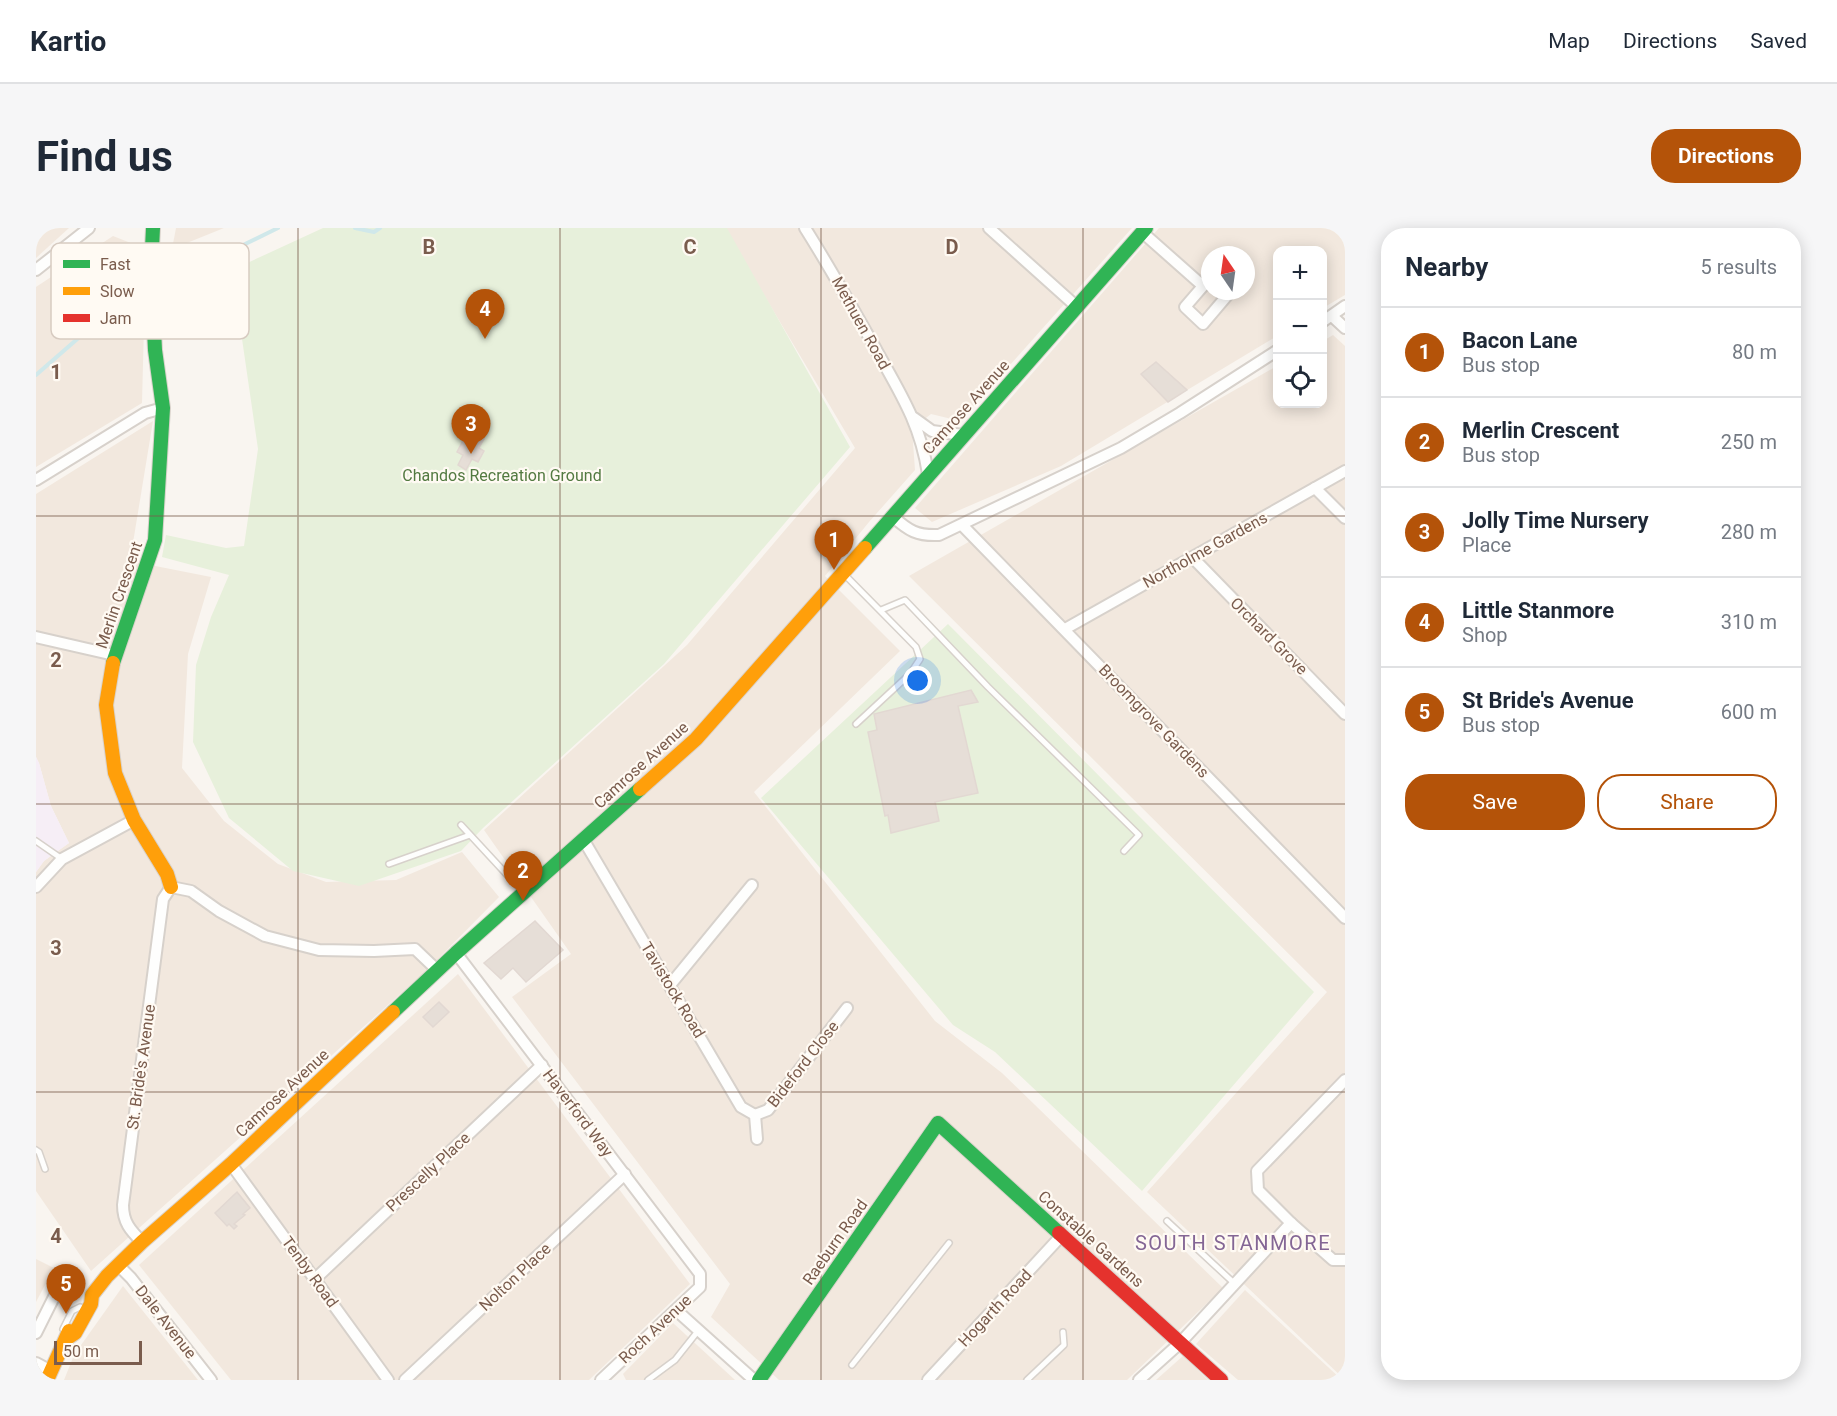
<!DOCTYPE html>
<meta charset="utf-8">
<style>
body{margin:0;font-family:Roboto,sans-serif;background:#f6f6f7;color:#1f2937}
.controls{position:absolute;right:18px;top:18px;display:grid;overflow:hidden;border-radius:12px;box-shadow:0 3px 15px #0003}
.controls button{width:54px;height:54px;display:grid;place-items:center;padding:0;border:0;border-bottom:2px solid #e0e1e3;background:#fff;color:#1f2937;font:30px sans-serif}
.compass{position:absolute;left:1165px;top:18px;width:54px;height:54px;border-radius:50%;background:#fff;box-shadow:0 3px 15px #0003;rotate:347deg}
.scale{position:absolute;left:18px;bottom:15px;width:88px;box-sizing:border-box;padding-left:6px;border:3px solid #7a5c4d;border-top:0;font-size:16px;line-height:21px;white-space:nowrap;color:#7a5c4d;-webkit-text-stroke:4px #fffaf3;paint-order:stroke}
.you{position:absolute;left:882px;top:453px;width:21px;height:21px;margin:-15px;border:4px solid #fff;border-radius:50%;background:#1a73e8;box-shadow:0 0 0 9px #1a73e833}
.badge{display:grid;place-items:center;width:39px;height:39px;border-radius:50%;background:#b45309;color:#fff;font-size:20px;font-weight:700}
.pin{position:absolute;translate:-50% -50px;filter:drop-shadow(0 2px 3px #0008)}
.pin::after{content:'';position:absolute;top:32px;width:21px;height:18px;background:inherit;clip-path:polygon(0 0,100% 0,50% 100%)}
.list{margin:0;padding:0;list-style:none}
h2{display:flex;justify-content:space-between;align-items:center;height:78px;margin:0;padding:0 24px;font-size:26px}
h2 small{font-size:20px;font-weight:400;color:#747a83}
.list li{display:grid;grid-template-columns:39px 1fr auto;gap:18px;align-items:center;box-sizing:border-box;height:90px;padding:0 24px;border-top:2px solid #e0e1e3}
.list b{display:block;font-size:22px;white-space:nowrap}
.list p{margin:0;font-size:20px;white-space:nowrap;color:#747a83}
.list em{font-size:20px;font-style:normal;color:#747a83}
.actions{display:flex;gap:12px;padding:18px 24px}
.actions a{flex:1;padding:14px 0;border:2px solid #b45309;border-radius:24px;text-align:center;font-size:21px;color:#b45309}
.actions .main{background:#b45309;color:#fff}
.icon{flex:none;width:33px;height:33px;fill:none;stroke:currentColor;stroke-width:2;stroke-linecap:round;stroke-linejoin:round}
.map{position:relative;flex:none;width:1309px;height:1152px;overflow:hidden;border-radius:24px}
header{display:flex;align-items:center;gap:36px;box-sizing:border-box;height:84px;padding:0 30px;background:#fff;border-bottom:2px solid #e0e1e3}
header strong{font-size:28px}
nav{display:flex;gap:33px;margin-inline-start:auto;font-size:21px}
.intro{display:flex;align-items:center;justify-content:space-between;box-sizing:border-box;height:144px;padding:0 36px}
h1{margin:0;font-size:42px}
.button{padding:15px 27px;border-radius:24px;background:#b45309;color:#fff;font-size:21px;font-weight:700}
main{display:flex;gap:36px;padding:0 36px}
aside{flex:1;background:#fff;border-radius:24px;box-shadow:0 3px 15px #0003}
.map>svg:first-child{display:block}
.residential{fill:#f2e8de;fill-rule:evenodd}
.education{fill:#f6eef6}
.green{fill:#e7f0db}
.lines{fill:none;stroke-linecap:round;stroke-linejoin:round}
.stream{stroke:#d0e8ea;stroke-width:4}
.building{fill:#e6ded7;stroke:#e2d8d2;stroke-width:1.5}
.lane-casing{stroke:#d7d1cb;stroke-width:8}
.street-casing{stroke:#d7d1cb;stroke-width:14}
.fast-casing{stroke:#d9d2cb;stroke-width:16}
.slow-casing{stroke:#d9d2cb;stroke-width:16}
.jam-casing{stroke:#d9d2cb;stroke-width:16}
.lane{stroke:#fefefd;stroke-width:5}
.street{stroke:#fefefd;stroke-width:10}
.fast{stroke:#30b455;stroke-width:14}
.slow{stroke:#ff9f0a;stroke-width:14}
.jam{stroke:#e5322d;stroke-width:14}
.grid{fill:none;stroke:#7a5c4d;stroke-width:1.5;stroke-opacity:0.55}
.labels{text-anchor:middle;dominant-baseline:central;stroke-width:4.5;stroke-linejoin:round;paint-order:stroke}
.street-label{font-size:16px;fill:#7a5c4d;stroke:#fffaf3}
.park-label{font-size:16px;fill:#537a41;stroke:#fffaf3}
.quarter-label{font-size:20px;letter-spacing:1.5px;fill:#846695;stroke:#fffaf3}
.key{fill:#fffaf3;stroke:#d7cbc1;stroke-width:1.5}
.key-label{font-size:16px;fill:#7a5c4d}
.grid-label{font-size:20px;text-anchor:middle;font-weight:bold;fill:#7a5c4d;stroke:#fffaf3;stroke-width:4.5;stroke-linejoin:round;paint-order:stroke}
</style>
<header>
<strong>Kartio</strong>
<nav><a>Map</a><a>Directions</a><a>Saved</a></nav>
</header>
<div class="intro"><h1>Find us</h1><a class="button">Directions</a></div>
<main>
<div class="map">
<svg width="1309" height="1152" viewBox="0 0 1309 1152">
<rect width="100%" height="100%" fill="#f9f5f0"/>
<g class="residential">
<polygon points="0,0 33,0 0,30"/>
<polygon points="140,0 188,0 136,21"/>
<polygon points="688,0 1096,0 924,193 895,186 876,201 879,242 833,294 789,348 864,423 718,564 899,793 966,845 1187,1060 1091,1152 743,1152 675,1089 694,1056 476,769 535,726 448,602 651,417 819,220"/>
<path d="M1123,0H1309V67L1287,80L1286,22H1242L1241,108L1025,238L896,294L879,280ZM1174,27H1210V63H1174Z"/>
<polygon points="77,8 110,21 106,175 0,239 0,59"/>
<polygon points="1297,107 1309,118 1309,1152 1111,964 1291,764 873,348 1241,138 1242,176 1286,176 1287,113"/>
<polygon points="117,193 94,333 175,349 152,426 146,540 188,593 242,636 290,654 360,652 426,624 463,669 391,742 55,1043 0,963 0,644 8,633 33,615 15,578 3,535 0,529 0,266"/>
<polygon points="422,746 654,1056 553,1152 195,1152 103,1037"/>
<polygon points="0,1031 18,1040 0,1074"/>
<polygon points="87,1058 162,1152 28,1152 38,1127"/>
<polygon points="1209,1062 1306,1152 1202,1152 1160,1116"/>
<polygon points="637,1095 699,1152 590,1152 587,1146"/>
<polygon points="1147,1128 1172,1152 1120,1152"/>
</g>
<polygon class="education" points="0,529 3,535 15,578 33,615 8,633 0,644"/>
<g class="green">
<polygon points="287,0 691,0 814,219 628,436 447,600 425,623 323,658 257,643 193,590 157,514 160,437 175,389 193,347 126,329 130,307 190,320 208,318 222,221 196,42"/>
<polygon points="912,396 1278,764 1106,963 959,824 917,797 725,570"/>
</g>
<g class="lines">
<g class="stream">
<polyline points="319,0 338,4 344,0"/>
<polyline points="131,43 164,26 201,20 242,0"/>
<polyline points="0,147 93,66"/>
</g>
</g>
<g class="building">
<polygon points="1120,134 1151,162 1132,174 1105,146"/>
<polygon points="439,206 448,211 443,220 448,223 442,234 436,231 430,242 422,237 427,227 421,224 429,209 436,212"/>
<polygon points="935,462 942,474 922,478 942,565 899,574 903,593 855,605 852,587 849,588 832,504 841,502 838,486"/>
<polygon points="499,693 527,722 490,754 477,740 465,751 448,735"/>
<polygon points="403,774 413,784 397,799 387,789"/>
<polygon points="201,964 214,980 207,986 209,987 198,996 201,998 198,1001 193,996 191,998 179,985"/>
</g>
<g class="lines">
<defs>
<g id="lane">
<polyline points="808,346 880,419 884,431 874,446 820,496"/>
<polyline points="845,382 869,372 952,459 1103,607 1088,623"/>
<polyline points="425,597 486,663"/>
<polyline points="0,613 26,631"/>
<polyline points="353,636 434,607"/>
<polyline points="0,922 3,924 9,941"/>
<polyline points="1131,993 1199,1056"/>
<polyline points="27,1101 36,1083 44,1079"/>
<polyline points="816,1137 913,1015"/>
<polyline points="612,1152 639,1132 662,1103"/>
<polyline points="991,1152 1028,1117 1027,1104"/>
</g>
<g id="street">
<path d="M769,0C793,38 815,77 837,116C862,162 884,193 892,246"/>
<polyline points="953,0 1041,79"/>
<polyline points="1106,4 1167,58"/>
<polyline points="0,42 53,0"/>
<polyline points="1174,50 1149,79 1167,96 1195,63"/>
<polyline points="1296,88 1309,100"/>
<polyline points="1286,94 1309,78"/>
<polyline points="878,190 896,203 927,207"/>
<polyline points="0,252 109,185 127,180"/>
<polyline points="1279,260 1309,290"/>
<path d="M856,288C873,303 881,308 903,307L1085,220L1144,185L1242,122"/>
<polyline points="926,297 1309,690"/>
<polyline points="1157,330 1309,486"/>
<polyline points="1029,401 1309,243"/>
<polyline points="0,409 78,427"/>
<polyline points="547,611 705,879 719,887 721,911"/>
<polyline points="0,659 26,631 98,592"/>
<polyline points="420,725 664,1046 664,1059 565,1152"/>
<polyline points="634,757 716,657"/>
<polyline points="1309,852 1221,943 1222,962 1255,995 1297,1032 1309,1032"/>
<polyline points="719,887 732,882 811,780"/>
<polyline points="195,936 352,1152"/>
<path d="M106,1014C94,1002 87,994 87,977L127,671L135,659L155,663L183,683L229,708L283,722L338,723L379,721L401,742"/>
<polyline points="82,1037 95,1050 175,1152"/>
<polyline points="279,1051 506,837"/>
<polyline points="640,1082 718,1152"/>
<polyline points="0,1105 29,1047"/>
<polyline points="0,1135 15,1143"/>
<polyline points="369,1152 589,946"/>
<polyline points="892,1152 1026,1007"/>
<polyline points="1103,1152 1144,1115 1255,995"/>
</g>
<g id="fast">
<polyline points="829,320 1110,0"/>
<polyline points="77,435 119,312 127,180 119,122 115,41 117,0"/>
<polyline points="357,784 420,725 604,561"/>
<polyline points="723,1152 902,895 1023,1005"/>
</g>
<g id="slow">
<polyline points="77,435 70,477 79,545 98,592 131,646 135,659"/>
<polyline points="604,561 660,511 829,320"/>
<polyline points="30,1111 39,1105 55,1076 56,1067 71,1048 106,1014 195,936 357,784"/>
<polyline points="11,1152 33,1103"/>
</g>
<polyline id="jam" points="1023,1005 1185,1152"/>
</defs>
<use href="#lane" class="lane-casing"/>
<use href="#street" class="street-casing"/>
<use href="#fast" class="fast-casing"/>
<use href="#slow" class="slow-casing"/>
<use href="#jam" class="jam-casing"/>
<use href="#lane" class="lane"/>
<use href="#street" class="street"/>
<use href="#fast" class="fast"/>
<use href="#slow" class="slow"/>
<use href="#jam" class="jam"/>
</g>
<path class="grid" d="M262,0V1152M524,0V1152M785,0V1152M1047,0V1152M0,288H1309M0,576H1309M0,864H1309"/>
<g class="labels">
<g class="street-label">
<text transform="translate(825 95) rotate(61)">Methuen Road</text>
<text transform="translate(930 179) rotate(-48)">Camrose Avenue</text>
<text transform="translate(1169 322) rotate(-29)">Northolme Gardens</text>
<text transform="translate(83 367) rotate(-71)">Merlin Crescent</text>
<text transform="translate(1233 408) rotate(45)">Orchard Grove</text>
<text transform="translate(1118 493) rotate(46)">Broomgrove Gardens</text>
<text transform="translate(605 537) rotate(-42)">Camrose Avenue</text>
<text transform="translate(637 762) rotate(59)">Tavistock Road</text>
<text transform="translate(767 836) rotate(-52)">Bideford Close</text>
<text transform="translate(105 839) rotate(-82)">St. Bride's Avenue</text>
<text transform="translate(246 865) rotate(-43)">Camrose Avenue</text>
<text transform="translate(542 885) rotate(53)">Haverford Way</text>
<text transform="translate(392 944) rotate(-43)">Prescelly Place</text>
<text transform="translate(1055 1011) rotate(42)">Constable Gardens</text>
<text transform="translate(799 1014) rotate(-55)">Raeburn Road</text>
<text transform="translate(274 1044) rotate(54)">Tenby Road</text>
<text transform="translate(479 1049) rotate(-43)">Nolton Place</text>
<text transform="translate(959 1080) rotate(-47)">Hogarth Road</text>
<text transform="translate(130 1094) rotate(52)">Dale Avenue</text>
<text transform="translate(619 1101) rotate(-43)">Roch Avenue</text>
</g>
<g class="park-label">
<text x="466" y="247">Chandos Recreation Ground</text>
</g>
<g class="quarter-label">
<text x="1197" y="1015">SOUTH STANMORE</text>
</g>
</g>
<rect x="15" y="15" width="198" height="96" rx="9" class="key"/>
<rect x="27" y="32" width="27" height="8" fill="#30b455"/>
<rect x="27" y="59" width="27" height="8" fill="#ff9f0a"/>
<rect x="27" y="86" width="27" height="8" fill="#e5322d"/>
<g class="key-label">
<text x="64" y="42">Fast</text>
<text x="64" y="69">Slow</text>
<text x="64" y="96">Jam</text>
</g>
<g class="grid-label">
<text x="393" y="26">B</text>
<text x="654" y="26">C</text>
<text x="916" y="26">D</text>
<text x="20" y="151">1</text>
<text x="20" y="439">2</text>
<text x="20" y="727">3</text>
<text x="20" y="1015">4</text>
</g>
</svg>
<div class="controls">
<button>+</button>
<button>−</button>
<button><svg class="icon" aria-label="locate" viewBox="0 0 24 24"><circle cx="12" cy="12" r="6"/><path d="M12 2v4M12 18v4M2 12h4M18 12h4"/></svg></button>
</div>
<svg class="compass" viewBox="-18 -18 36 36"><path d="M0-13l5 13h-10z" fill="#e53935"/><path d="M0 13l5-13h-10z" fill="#747a83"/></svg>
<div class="scale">50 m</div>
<div class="you"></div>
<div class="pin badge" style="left:798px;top:342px">1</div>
<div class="pin badge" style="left:487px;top:673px">2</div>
<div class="pin badge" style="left:435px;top:226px">3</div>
<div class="pin badge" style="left:449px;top:111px">4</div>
<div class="pin badge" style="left:30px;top:1086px">5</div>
</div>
<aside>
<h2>Nearby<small>5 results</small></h2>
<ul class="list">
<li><span class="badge">1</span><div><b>Bacon Lane</b><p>Bus stop</p></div><em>80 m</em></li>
<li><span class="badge">2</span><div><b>Merlin Crescent</b><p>Bus stop</p></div><em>250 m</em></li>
<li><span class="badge">3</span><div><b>Jolly Time Nursery</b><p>Place</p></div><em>280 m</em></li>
<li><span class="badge">4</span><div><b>Little Stanmore</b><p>Shop</p></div><em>310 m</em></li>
<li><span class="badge">5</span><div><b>St Bride's Avenue</b><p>Bus stop</p></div><em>600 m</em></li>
</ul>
<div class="actions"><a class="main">Save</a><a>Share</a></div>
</aside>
</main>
